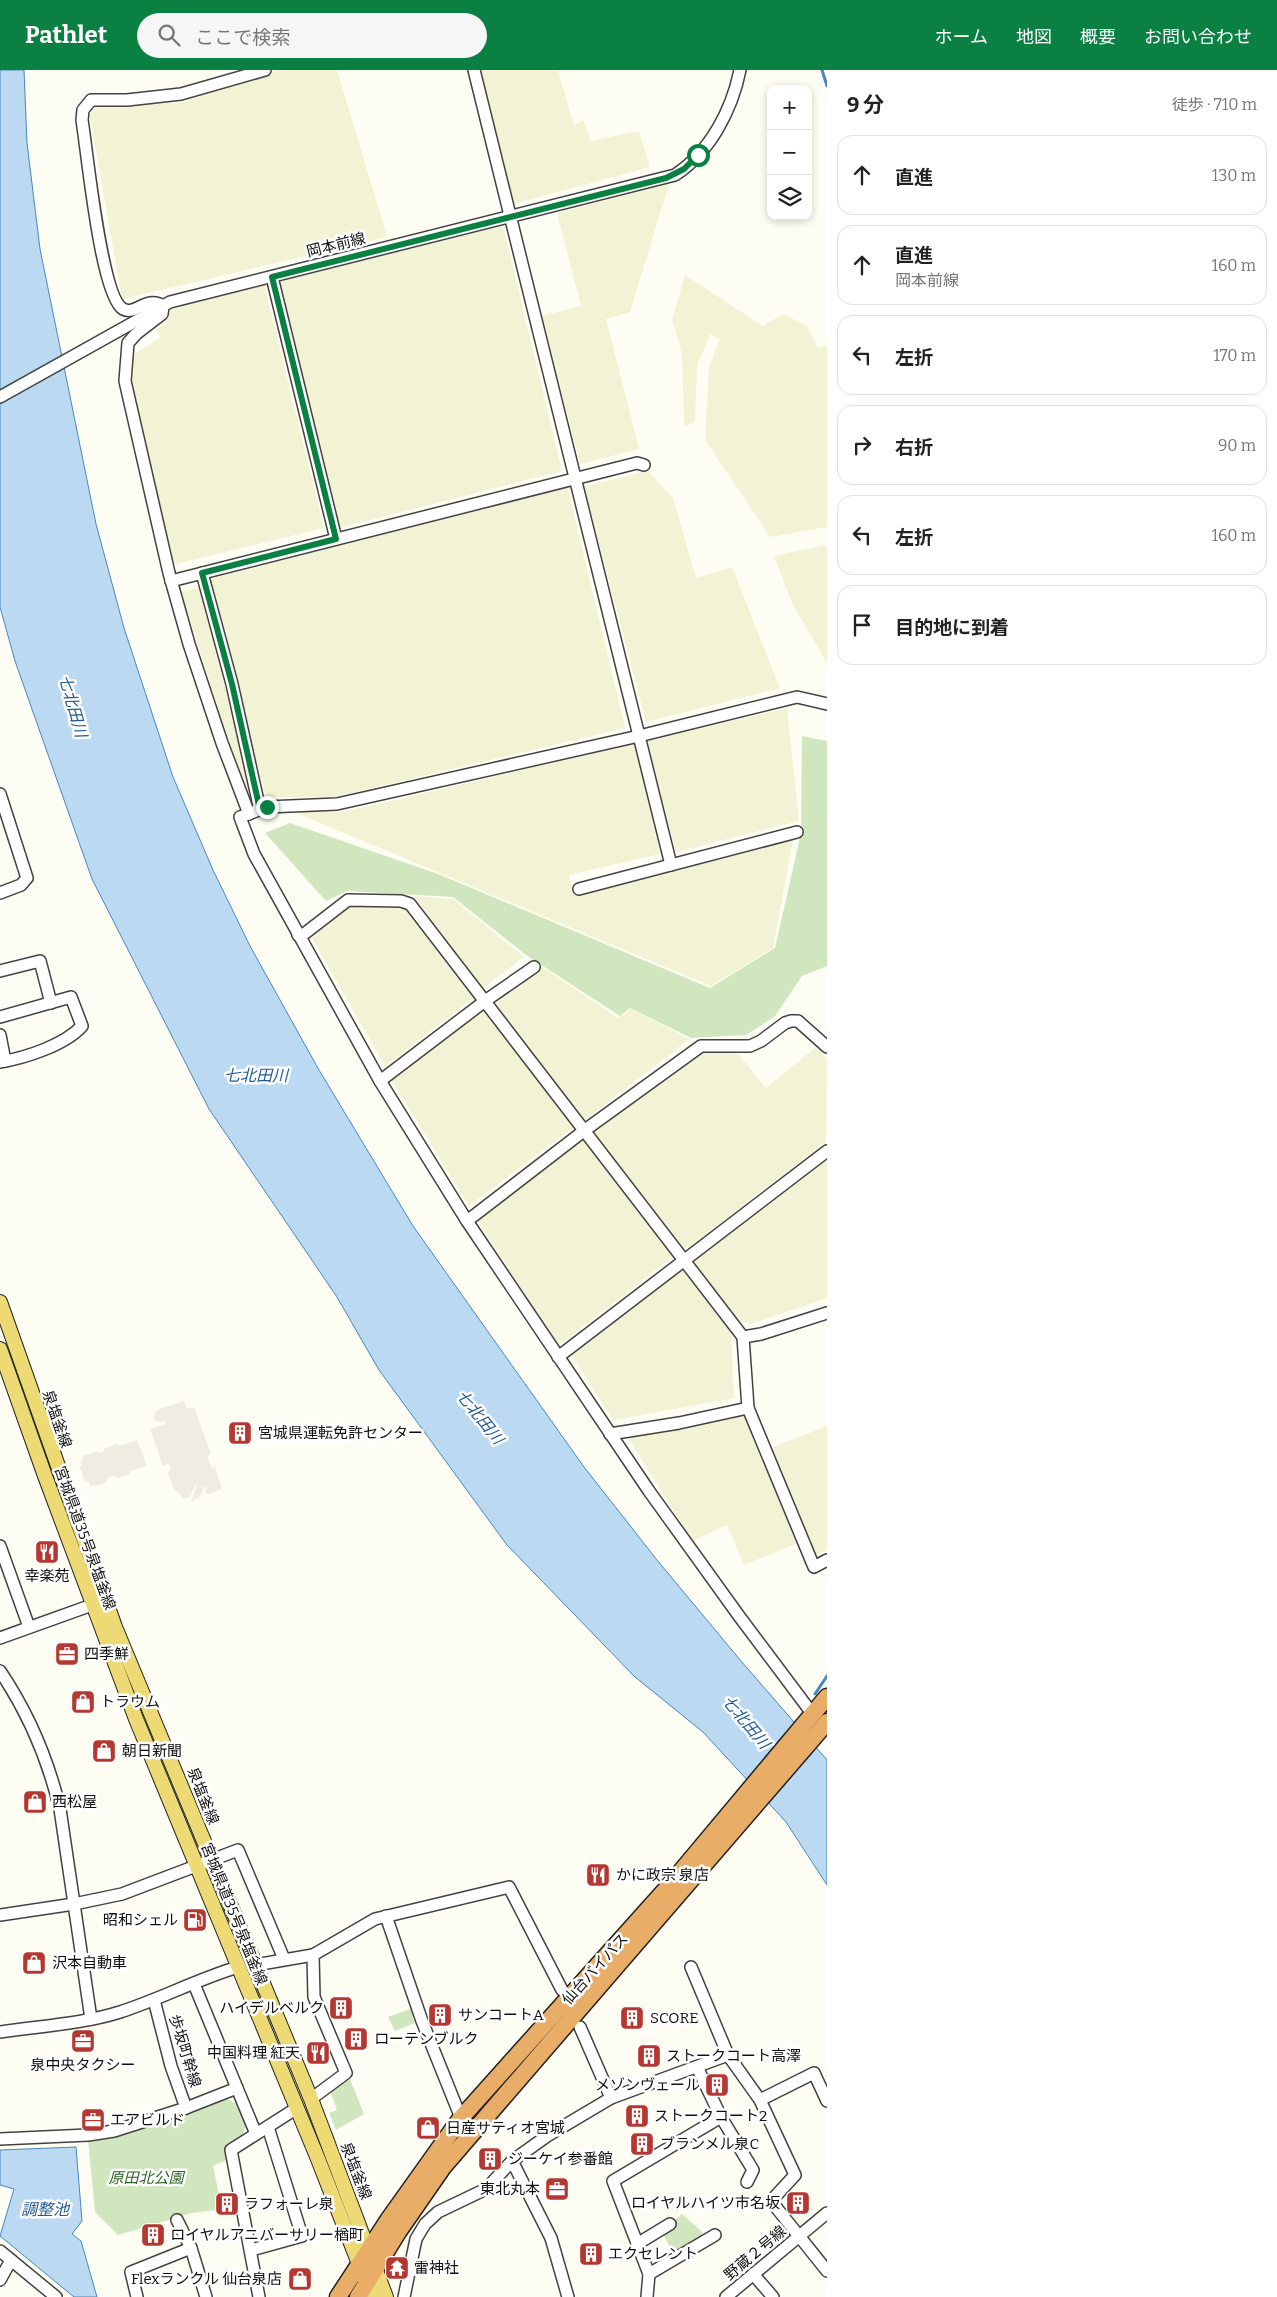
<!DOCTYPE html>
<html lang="ja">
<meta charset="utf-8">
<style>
body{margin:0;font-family:Bitter,"Noto Sans JP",serif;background:#f6f6f6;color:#222}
.controls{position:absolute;right:15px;top:15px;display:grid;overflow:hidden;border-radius:10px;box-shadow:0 2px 8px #0003}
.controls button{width:45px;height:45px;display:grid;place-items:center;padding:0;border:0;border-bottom:1px solid #e0e0e0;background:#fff;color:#222;font:25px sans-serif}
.stop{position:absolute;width:15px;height:15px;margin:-11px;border:4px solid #0b8043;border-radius:50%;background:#fff}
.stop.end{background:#0b8043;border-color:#fff;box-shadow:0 1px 5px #0008}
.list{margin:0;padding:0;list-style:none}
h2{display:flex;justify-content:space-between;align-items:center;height:65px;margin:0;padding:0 20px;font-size:21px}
h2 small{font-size:16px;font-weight:400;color:#767676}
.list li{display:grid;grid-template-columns:32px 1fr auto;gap:15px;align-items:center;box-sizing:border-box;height:80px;margin:0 10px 10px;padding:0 10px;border:1px solid #e0e0e0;border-radius:15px}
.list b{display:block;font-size:19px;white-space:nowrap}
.list p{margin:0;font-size:16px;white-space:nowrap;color:#767676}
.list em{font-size:16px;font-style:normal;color:#767676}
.icon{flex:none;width:28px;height:28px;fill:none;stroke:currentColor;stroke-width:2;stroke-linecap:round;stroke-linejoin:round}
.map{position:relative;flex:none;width:827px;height:2227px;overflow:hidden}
header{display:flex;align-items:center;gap:30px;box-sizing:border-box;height:70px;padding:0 25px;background:#0b8043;color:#fff}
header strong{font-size:24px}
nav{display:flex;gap:28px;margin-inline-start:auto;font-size:18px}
.search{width:350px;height:45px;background:#f6f6f6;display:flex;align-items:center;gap:12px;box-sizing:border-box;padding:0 18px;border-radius:28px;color:#767676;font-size:19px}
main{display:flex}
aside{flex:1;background:#fff}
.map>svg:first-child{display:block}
.farmland{fill:#f2f2d4}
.green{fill:#d0e6be}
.plaza{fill:#efece1}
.water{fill:#bbd9f1;stroke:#4887c2}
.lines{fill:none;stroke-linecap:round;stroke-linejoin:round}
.stream{stroke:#4887c2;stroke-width:3}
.minor-casing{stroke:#424242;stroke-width:14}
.major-casing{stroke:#202020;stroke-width:16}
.highway-casing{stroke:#202020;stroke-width:19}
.minor{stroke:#fff;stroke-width:11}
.major{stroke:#edda74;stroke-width:14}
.highway{stroke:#e8ad66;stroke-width:16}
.route{stroke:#0b8043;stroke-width:6}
.labels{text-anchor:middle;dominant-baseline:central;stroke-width:5;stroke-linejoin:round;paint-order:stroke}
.street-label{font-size:15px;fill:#0f0f0f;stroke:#fff}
.poi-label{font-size:15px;fill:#0f0f0f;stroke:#fff;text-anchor:start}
.park-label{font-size:15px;font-style:italic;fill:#2c6224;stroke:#fff}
.water-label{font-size:16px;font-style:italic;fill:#225a98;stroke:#fff}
</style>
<header>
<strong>Pathlet</strong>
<div class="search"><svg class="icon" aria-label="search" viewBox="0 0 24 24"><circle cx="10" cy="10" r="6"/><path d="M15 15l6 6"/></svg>ここで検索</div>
<nav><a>ホーム</a><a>地図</a><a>概要</a><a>お問い合わせ</a></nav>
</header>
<main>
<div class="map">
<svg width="827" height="2227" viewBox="0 0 827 2227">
<rect width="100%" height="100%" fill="#fefdf3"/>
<g class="farmland">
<polygon points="280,0 337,0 387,167 122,229 90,46 96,36 181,33"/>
<polygon points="480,0 558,0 574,56 583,50 591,71 639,61 650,97 514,134"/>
<polygon points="669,114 630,242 606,249 639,379 580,394 542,246 581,236 557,143"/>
<polygon points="503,156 562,401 339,458 279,211"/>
<polygon points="685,205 763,256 783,244 807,256 818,278 827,275 827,457 770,467 705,370 709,297 720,269 710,264 697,296 695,352 684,356 682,284 672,250"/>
<polygon points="264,213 324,458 172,495 132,315 133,285 160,268 157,260 171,240"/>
<polygon points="648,401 673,428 696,508 732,497 780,618 646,652 584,416"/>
<polygon points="567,415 625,658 334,727 266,727 210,509"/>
<polygon points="827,475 827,593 792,533 774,486"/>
<polygon points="201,517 250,720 245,721 181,522"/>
<polygon points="787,638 799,751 676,782 647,671"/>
<polygon points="634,674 660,784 569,805 574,827 793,770 773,878 711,916 294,742 343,742"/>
<polygon points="414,826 453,829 524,887 483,918"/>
<polygon points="349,834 405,839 474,928 385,996 312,868"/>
<polygon points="542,897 618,948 631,939 689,969 584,1051 495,934"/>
<polygon points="484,939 575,1056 469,1136 391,1009"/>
<polygon points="815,978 827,989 826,1072 683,1181 594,1062 703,981 738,984 766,1018"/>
<polygon points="583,1068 675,1185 558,1276 477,1150"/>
<polygon points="827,1088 827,1228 751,1254 736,1250 693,1191"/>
<polygon points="682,1199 731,1263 734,1328 613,1350 571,1284"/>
<polygon points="744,1346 798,1473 744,1495 727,1455 692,1471 628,1367"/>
<polygon points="827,1356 827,1480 815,1485 771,1378"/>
</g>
<g class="green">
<polygon points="802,666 827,671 827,896 802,906 775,946 746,965 691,968 630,938 620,946 526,885 453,827 347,821 326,831 265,763 290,753 438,804 710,918 775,878 801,763"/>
<polygon points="413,1938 416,1944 412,1946 415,1953 395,1961 388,1947"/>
<polygon points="350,2009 364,2044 336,2060 329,2043 337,2040 330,2021"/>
<path d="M225,2028L237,2034L246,2054L242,2067L229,2089L213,2096L222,2139L192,2143L118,2165L95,2142L88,2070C136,2065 180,2046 225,2028Z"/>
<polygon points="682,2144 702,2162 704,2166 673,2183 662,2162"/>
</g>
<g class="plaza">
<polygon points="184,1331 187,1339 194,1337 211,1384 207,1386 209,1392 212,1398 215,1397 222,1419 209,1424 205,1422 207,1417 205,1416 199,1428 191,1432 197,1415 195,1415 190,1427 182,1429 180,1424 174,1419 168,1403 171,1399 169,1393 163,1396 150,1359 166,1354 165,1351 159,1352 153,1349 157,1340"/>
<polygon points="137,1370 147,1396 131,1401 129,1404 118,1408 113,1406 109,1407 106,1413 95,1416 90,1415 89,1411 85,1412 80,1397 82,1396 81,1391 84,1389 83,1386 96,1382 99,1383 103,1382 105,1378 117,1374 120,1376"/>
</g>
<g class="water">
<polygon points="0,0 24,0 27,73 40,179 96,454 124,558 173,707 213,800 250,876 319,1000 413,1156 584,1397 657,1490 741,1591 827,1690 827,1815 786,1752 703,1662 635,1607 507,1475 379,1300 337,1227 209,1039 92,809 15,591 0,537"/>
<polygon points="76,2077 82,2151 72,2164 81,2171 97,2227 74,2227 0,2166 14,2119 0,2115 0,2080"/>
</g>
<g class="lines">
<g class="stream">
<polyline points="822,0 827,16"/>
<polyline points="815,1624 827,1606"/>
</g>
<defs>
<g id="minor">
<polyline points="474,0 671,795"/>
<polyline points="272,207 336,469"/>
<path d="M0,327L170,232L675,105C710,82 732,40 740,0"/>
<polyline points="202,503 232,614 260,740"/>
<polyline points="171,511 637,393 644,395"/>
<polyline points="0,724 27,808 21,815 0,823"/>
<path d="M249,744L222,673L189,574L169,503L125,311L128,273L136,264L162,244L163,236C146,225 136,246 123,239C101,227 87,80 82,50L83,40L91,30H127L181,24L265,0"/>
<polyline points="579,819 797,762"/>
<polyline points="298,865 304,864 348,830 401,831 410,834 743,1267 761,1264 827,1243"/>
<polyline points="0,901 40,891 51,933"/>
<path d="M0,947L71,927L82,956C65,975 25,988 0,992"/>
<polyline points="0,965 5,991"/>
<polyline points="380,1011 485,931 534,897"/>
<polyline points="467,1151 585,1060 701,976 750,976 761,971 785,953 791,951 798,951 827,977"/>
<polyline points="743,1267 748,1338 814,1497 827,1490"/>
<polyline points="558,1287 827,1081"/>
<polyline points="610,1364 679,1353 748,1338"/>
<polyline points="0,1476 29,1557"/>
<polyline points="0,1568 92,1535"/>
<path d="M0,1601C29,1644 48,1689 60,1739L91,1949"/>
<polyline points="808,1638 739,1546 649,1421 467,1151 380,1011 254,784 240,747 267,737 337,734 639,666 797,627 827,634"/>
<polyline points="0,1845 74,1834 122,1824 238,1780 284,1889"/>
<polyline points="386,1846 422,1951 461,2048"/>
<polyline points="255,1895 313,1885 375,1849 509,1817 562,1920"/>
<polyline points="691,1897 728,1985"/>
<polyline points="194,1914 256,2064"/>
<polyline points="580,1957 611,2028"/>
<path d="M0,1962C40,1956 82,1954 120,1942C160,1929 198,1909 238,1897"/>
<polyline points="311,2029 346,2003 314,1927 313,1885"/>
<polyline points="760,2030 814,2003 827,2031"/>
<polyline points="186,2038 237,2018"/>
<polyline points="721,2047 753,2100 747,2112"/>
<polyline points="0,2069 88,2065 114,2061 186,2038 171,1996 154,1930"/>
<polyline points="512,2091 551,2168 568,2227"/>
<polyline points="177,2150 191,2178 206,2227"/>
<polyline points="637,2174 670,2154"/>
<polyline points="251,2180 302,2166 268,2057"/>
<polyline points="0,2181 56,2227"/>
<polyline points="649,2204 715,2165"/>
<polyline points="753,2204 773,2227"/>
<polyline points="0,2210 11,2190"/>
<polyline points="137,2227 131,2202 191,2178"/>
<polyline points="259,2227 231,2080 297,2038"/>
<polyline points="404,2227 416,2169 425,2154 438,2142 486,2119 512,2091 547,2066 611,2028 728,1985 760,2030 795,2105 771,2131 827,2201"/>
<polyline points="647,2227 649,2204 613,2111 721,2047 697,1997"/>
<polyline points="726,2227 827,2143"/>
</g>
<g id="major">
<polyline points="0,1232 115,1557 311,2029 386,2227"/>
<polyline points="0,1279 45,1406 136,1649 318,2089 372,2227"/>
</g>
<g id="highway">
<polyline points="338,2227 389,2149 461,2048 668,1817 827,1627"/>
<polyline points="358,2227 398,2162 443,2097 827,1652"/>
</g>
</defs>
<use href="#minor" class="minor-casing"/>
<use href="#major" class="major-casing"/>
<use href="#highway" class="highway-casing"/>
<use href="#minor" class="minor"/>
<use href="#major" class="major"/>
<use href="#highway" class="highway"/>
</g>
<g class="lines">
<polyline class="route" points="267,737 260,740 232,614 202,503 336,469 272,207 666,108 684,99 698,85"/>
</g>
<defs>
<symbol id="building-square" viewBox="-11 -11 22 22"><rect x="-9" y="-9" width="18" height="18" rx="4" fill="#b53732" stroke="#fff"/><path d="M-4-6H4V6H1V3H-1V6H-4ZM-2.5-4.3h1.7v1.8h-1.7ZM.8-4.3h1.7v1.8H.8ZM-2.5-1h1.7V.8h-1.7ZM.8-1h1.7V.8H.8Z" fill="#fff"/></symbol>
<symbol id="restaurant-square" viewBox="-11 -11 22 22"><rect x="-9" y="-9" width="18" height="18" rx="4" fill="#b53732" stroke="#fff"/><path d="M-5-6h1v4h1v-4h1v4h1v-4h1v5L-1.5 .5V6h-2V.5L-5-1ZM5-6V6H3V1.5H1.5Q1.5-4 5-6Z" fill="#fff"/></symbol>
<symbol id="office-square" viewBox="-11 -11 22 22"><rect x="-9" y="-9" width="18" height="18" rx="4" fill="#b53732" stroke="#fff"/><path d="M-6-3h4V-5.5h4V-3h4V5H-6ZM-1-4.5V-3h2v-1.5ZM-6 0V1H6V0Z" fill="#fff"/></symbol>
<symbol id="shop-square" viewBox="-11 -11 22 22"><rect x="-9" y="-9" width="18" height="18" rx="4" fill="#b53732" stroke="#fff"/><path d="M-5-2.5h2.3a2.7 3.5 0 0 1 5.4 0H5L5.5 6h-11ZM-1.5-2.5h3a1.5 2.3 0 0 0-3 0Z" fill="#fff"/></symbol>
<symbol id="fuel-square" viewBox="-11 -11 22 22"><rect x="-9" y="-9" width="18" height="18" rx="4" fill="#b53732" stroke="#fff"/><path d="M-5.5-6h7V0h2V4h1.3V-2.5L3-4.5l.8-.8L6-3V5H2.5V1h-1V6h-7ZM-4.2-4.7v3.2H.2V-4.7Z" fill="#fff"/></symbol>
<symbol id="temple-square" viewBox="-11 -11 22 22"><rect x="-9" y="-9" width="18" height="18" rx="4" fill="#b53732" stroke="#fff"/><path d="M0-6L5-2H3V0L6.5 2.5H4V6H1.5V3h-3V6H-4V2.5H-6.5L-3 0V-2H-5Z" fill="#fff"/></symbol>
</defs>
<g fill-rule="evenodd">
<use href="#building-square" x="226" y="1349" width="28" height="28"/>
<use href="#restaurant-square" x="33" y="1468" width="28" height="28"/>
<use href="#office-square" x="53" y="1570" width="28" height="28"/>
<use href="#shop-square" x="69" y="1618" width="28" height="28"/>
<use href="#shop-square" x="90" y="1667" width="28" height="28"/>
<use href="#shop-square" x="21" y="1718" width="28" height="28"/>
<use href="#restaurant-square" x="584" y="1791" width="28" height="28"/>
<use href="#fuel-square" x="181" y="1836" width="28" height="28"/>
<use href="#shop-square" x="20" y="1879" width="28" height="28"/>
<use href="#building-square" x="327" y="1924" width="28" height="28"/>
<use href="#building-square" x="426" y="1931" width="28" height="28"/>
<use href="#building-square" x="618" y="1934" width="28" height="28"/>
<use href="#building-square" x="342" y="1955" width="28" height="28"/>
<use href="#office-square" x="69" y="1957" width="28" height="28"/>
<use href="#restaurant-square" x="304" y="1969" width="28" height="28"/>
<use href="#building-square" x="635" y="1972" width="28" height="28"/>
<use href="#building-square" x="703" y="2001" width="28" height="28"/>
<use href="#building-square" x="623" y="2032" width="28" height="28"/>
<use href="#office-square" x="79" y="2036" width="28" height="28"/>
<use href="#shop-square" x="414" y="2044" width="28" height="28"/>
<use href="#building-square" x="628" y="2060" width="28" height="28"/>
<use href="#building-square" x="476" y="2075" width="28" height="28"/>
<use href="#office-square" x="543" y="2105" width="28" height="28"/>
<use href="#building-square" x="784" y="2119" width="28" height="28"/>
<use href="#building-square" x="213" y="2120" width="28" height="28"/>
<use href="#building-square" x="139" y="2151" width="28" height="28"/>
<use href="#building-square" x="577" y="2170" width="28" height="28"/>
<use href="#temple-square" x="383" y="2184" width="28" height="28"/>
<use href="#shop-square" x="286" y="2195" width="28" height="28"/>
</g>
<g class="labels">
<g class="street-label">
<text transform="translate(336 175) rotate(-14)">岡本前線</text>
<text transform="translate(57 1349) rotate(71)">泉塩釜線</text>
<text transform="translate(85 1468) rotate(70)">宮城県道35号泉塩釜線</text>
<text transform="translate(203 1726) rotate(68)">泉塩釜線</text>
<text transform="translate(234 1844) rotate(68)">宮城県道35号泉塩釜線</text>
<text transform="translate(595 1899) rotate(-48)">仙台バイパス</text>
<text transform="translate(185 1981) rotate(73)">歩坂町幹線</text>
<text transform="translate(356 2101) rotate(69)">泉塩釜線</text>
<text transform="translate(755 2183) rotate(-40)">野蔵２号線</text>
</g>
<g class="poi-label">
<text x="258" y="1363">宮城県運転免許センター</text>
<text x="47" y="1506" text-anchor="middle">幸楽苑</text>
<text x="84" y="1584">四季鮮</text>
<text x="100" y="1632">トラウム</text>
<text x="122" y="1681">朝日新聞</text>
<text x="52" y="1732">西松屋</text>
<text x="616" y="1805">かに政宗 泉店</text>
<text x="178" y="1850" text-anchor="end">昭和シェル</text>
<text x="52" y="1893">沢本自動車</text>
<text x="324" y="1938" text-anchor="end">ハイデルベルク</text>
<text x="458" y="1945">サンコートA</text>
<text x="650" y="1948">SCORE</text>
<text x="374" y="1969">ローテンブルク</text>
<text x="300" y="1983" text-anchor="end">中国料理 紅天</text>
<text x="666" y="1986">ストークコート高澤</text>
<text x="83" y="1995" text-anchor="middle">泉中央タクシー</text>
<text x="700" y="2015" text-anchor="end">メゾンヴェール</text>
<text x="654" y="2046">ストークコート2</text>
<text x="110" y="2050">エアビルド</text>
<text x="446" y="2058">日産サティオ宮城</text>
<text x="660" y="2074">ブランメル泉C</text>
<text x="508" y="2089">ジーケイ参番館</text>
<text x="540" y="2119" text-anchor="end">東北丸本</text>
<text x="780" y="2133" text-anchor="end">ロイヤルハイツ市名坂</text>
<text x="244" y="2134">ラフォーレ泉</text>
<text x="170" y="2165">ロイヤルアニバーサリー楢町</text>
<text x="608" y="2184">エクセレント</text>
<text x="414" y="2198">雷神社</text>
<text x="282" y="2209" text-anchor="end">Flexランクル 仙台泉店</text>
</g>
<g class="park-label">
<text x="146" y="2108">原田北公園</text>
</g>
<g class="water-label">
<text transform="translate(73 636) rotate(74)">七北田川</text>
<text x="256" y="1005">七北田川</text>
<text transform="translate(480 1347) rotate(51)">七北田川</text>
<text transform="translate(746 1652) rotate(50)">七北田川</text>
<text x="45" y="2139">調整池</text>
</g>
</g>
</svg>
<div class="controls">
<button>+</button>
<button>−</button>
<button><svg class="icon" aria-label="layers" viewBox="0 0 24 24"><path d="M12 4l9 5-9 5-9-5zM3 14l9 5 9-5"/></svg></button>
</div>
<div class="stop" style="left:698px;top:85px"></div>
<div class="stop end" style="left:267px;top:737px"></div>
</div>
<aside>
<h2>9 分<small>徒歩 · 710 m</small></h2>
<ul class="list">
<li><svg class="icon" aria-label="ahead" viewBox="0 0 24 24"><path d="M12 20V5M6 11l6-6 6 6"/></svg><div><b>直進</b></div><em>130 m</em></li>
<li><svg class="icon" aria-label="ahead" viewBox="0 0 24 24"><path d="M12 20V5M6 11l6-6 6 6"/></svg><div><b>直進</b><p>岡本前線</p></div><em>160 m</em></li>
<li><svg class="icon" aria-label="left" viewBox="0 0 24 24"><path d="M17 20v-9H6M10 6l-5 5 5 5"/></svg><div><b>左折</b></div><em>170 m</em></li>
<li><svg class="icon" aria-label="right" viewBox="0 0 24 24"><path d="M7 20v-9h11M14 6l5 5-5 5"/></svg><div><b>右折</b></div><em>90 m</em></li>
<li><svg class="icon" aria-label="left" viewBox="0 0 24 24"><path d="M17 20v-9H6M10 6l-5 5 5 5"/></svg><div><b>左折</b></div><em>160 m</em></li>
<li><svg class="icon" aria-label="arrive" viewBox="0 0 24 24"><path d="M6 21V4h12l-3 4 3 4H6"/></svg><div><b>目的地に到着</b></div></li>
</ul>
</aside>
</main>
